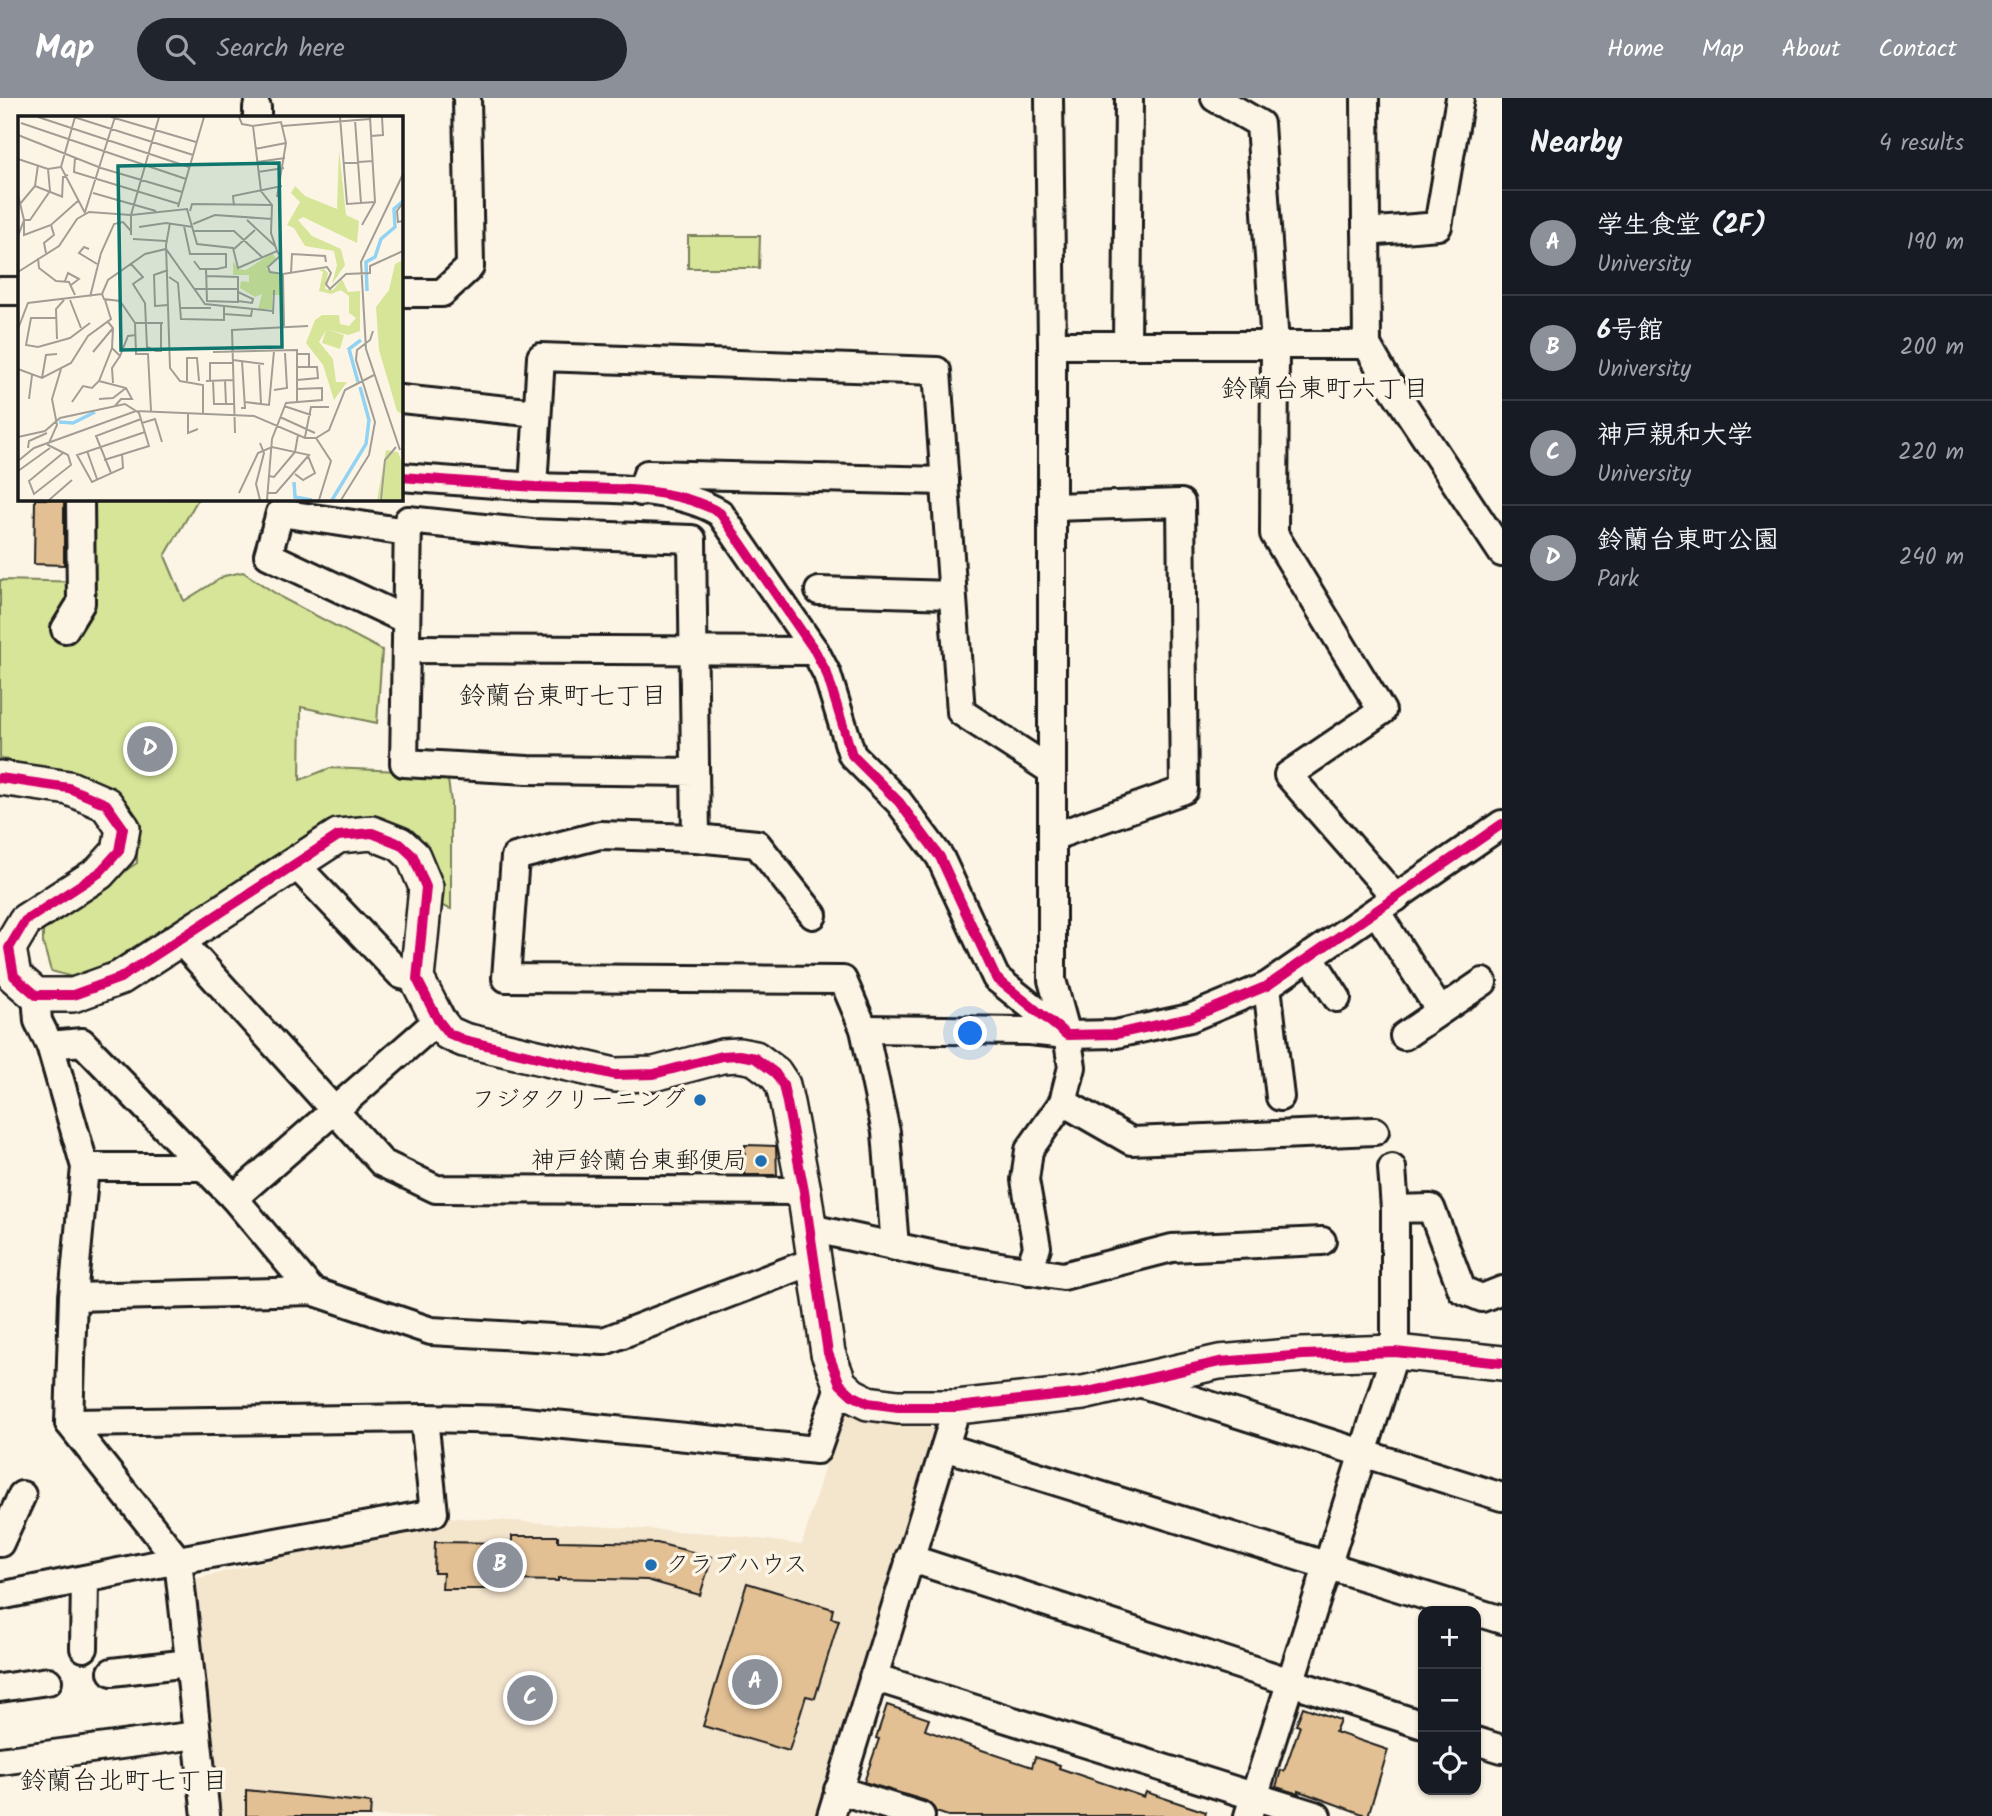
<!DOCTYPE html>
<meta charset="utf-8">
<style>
body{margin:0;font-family:Kalam,"Klee One",sans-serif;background:#20242c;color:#f1f3f6}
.controls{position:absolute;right:21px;bottom:21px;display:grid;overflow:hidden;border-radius:14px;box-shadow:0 2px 5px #0004}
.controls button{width:63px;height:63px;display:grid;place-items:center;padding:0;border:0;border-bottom:2px solid #363941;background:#171b24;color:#f1f3f6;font:35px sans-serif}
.you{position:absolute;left:971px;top:936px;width:24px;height:24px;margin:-18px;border:5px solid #fff;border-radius:50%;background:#1a73e8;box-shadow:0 0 0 10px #1a73e833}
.badge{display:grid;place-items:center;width:46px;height:46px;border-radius:50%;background:#8c9099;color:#fff;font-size:23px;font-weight:700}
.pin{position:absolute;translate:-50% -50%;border:4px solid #fff;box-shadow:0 2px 7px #0006}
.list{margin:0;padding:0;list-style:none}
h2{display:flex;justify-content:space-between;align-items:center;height:91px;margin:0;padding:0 28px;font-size:30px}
h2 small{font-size:23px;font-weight:400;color:#9ea1a6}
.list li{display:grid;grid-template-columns:46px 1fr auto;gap:21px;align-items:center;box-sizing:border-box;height:105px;padding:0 28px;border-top:2px solid #363941}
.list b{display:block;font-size:26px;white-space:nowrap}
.list p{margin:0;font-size:23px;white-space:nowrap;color:#9ea1a6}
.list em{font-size:23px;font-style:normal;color:#9ea1a6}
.icon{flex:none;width:38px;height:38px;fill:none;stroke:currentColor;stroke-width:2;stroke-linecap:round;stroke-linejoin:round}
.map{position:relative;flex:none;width:1502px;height:1718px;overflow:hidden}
header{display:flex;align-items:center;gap:42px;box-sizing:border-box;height:98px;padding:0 35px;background:#8c9099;color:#fff}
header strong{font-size:33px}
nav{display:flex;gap:38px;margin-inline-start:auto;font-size:24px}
.search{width:490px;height:63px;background:#20242c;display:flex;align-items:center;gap:18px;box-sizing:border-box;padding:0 24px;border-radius:38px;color:#9ea1a6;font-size:26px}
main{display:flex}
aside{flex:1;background:#171b24}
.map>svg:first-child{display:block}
.built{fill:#f4e5cd}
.green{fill:#d6e598;stroke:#79805a;stroke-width:2}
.building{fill:#e2c094;stroke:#1c1c1c;stroke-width:2}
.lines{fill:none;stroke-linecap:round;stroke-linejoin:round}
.minor-casing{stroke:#1c1c1c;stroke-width:32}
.tertiary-casing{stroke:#1c1c1c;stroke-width:38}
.minor{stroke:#fcf5e5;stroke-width:26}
.tertiary{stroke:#fcf5e5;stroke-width:33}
.cycleway-casing{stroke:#fcf5e5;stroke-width:15}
.cycleway{stroke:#d6006c;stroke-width:10}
.poi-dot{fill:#1f6fb2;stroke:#fcf5e5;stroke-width:2.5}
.labels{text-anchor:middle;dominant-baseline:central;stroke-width:7;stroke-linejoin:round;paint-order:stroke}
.poi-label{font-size:24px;fill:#1c1c1c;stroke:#fcf5e5;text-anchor:end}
.neighbourhood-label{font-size:26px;fill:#1c1c1c;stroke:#fcf5e5}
.inset-river{fill:none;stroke:#92d2f3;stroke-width:3.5}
.inset-road{fill:none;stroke:#a29e95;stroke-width:2}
.view{fill:#0f766e;fill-opacity:0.15;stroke:#0f766e;stroke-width:3.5}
.inset-edge{fill:none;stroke:#1c1c1c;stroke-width:3.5}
</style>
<header>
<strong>Map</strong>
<div class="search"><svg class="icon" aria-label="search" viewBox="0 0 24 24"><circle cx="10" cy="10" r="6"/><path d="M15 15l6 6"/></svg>Search here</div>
<nav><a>Home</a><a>Map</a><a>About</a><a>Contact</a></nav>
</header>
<main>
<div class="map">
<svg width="1502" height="1718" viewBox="0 0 1502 1718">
<rect width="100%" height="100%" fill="#fcf5e5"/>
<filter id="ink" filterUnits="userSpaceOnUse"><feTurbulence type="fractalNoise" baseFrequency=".0143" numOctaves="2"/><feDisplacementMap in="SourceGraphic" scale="14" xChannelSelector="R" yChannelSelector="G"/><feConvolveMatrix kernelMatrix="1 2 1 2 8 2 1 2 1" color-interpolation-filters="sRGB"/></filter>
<g filter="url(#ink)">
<polygon class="built" points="841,1312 890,1322 941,1322 815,1718 220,1718 195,1481 445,1419 724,1436 802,1447"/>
<g class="green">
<polygon points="688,138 760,138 759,170 688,170"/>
<polygon points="88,401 198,401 165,458 184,503 224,478 243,474 284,501 382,552 377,625 301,609 300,682 330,670 447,675 451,704 451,811 436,806 399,730 361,719 325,725 83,882 51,873 43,845 43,827 137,765 137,733 112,690 0,660 0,482 89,484"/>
</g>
<g class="building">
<polygon points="35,401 64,401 64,467 34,466"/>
<polygon points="745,1047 776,1048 777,1077 744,1077"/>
<polygon points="512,1438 558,1438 558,1443 657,1445 712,1459 700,1497 647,1482 558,1480 558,1483 510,1482 510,1491 442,1491 443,1475 434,1475 435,1444 512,1445"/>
<polygon points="747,1485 833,1511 831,1520 839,1522 815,1600 806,1598 789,1653 703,1628"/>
<polygon points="887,1607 929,1621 925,1632 970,1648 1032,1669 1035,1659 1060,1667 1059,1670 1144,1699 1146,1694 1206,1714 1205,1718 948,1718 936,1714 932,1707 926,1703 864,1684 879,1641 876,1640"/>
<polygon points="1303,1609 1340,1622 1335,1634 1388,1652 1368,1718 1299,1693 1299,1696 1276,1689 1281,1672 1284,1673 1300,1628 1296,1627"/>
<polygon points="246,1692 371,1705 370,1718 246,1718"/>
</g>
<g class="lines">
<defs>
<g id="minor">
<polyline points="1215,0 1260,26 1275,247 1274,436 1382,613 1288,677 1396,800"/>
<polyline points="1365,0 1367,247 1384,277 1502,455"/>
<polyline points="257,10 257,19"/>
<polyline points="1366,134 1438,128 1460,0"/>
<polyline points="0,193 19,193"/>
<polyline points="401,195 442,195 470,169 467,0"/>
<polyline points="1052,247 1367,247"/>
<polyline points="1127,247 1129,0"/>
<polyline points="401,301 537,315"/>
<path d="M401,379C446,382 490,386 535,389C593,392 670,385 720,415L815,553L827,576L852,657L899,704L940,759L996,880L1067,937L1116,936L1190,920L1267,888L1502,726"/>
<polyline points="533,389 541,259 937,273 961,614 1052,673"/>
<polyline points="641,394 647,376 945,383"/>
<polyline points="1052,409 1181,405 1184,692 1052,739"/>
<polyline points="819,493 952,497"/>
<polyline points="406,522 268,457 280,415 407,434"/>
<polyline points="65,531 81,505 80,401"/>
<polyline points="407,551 815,553"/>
<polyline points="694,674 528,672 404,665 408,422 532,435 692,441 696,740"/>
<polyline points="294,765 401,877 417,881"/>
<polyline points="1376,813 1440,913"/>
<polyline points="813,817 757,746 696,740 600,737 515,759 506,880 843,882 864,931 886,1034 895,1149"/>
<polyline points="179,841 382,1065 436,1091 804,1093"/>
<polyline points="1310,858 1337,900"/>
<polyline points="1267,888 1280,999"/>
<polyline points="36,897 38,923 50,947 85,1069 73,1199 69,1325 178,1462 206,1718"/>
<polyline points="864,931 1029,933 1067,937"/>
<polyline points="1404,938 1483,884"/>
<polyline points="50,947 82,944 234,1100 312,1193"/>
<polyline points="1063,1004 1131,1043 1375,1033"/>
<polyline points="85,1069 204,1069"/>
<polyline points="234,1100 438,922"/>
<polyline points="1395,1111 1431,1110 1462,1192 1482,1200 1502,1192"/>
<polyline points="810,1130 944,1159 1063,1178 1172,1150 1322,1143"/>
<polyline points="1029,1173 1037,1149 1025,1082 1029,1052 1063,1004 1072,969 1067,937 1052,882 1052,247 1049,0"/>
<polyline points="73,1199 312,1193 431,1233 604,1243 814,1163"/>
<polyline points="1133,1283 1502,1399"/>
<polyline points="69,1325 424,1320 514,1322 817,1352 840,1286"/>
<polyline points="945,1349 1474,1513"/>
<polyline points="0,1445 22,1397"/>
<polyline points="909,1460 1423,1627"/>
<polyline points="0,1498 178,1462 434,1415 424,1320"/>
<polyline points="1476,1514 1502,1522"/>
<polyline points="84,1550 85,1481"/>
<polyline points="112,1574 189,1565"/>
<polyline points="873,1579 1317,1718"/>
<polyline points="0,1590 48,1583"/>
<polyline points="1476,1643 1502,1651"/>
<polyline points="0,1663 197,1637"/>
<polyline points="838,1692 921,1718"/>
<polyline points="831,1718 957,1309"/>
<polyline points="1248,1718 1395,1254 1395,1111 1392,1070"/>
</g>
<polyline id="tertiary" points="0,680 69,690 106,706 123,730 119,753 99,775 25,823 9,850 14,878 36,897 73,897 120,880 338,738 372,735 400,746 413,758 426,789 417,881 438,922 448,935 464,942 615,977 654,976 722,958 739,957 755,960 775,975 783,987 787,1005 804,1093 828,1255 840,1286 852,1297 868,1305 898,1309 957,1309 1083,1295 1219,1264 1303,1257 1395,1254 1502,1265"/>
</defs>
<use href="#minor" class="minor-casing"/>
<use href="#tertiary" class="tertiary-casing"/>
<use href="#minor" class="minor"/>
<use href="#tertiary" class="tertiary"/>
<defs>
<g id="cycleway">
<path d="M401,379C446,382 490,386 535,389C593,392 670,385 720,415L815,553L827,576L852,657L899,704L940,759L996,880L1067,937L1116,936L1190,920L1267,888L1502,726"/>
<polyline points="0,680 69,690 106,706 123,730 119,753 99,775 25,823 9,850 14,878 36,897 73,897 120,880 338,738 372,735 400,746 413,758 426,789 417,881 438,922 448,935 464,942 615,977 654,976 722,958 739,957 755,960 775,975 783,987 787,1005 804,1093 828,1255 840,1286 852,1297 868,1305 898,1309 957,1309 1083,1295 1219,1264 1303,1257 1395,1254 1502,1265"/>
</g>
</defs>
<use href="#cycleway" class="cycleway-casing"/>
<use href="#cycleway" class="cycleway"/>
</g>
</g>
<g class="poi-dot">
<circle cx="700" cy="1002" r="7"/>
<circle cx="761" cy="1063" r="7"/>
<circle cx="651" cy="1467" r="7"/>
</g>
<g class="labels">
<g class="poi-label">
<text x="686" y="1002">フジタクリーニング</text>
<text x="747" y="1063">神戸鈴蘭台東郵便局</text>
<text x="665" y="1467" text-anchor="start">クラブハウス</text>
</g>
<g class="neighbourhood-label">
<text x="1325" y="292">鈴蘭台東町六丁目</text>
<text x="563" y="599">鈴蘭台東町七丁目</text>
<text x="124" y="1684">鈴蘭台北町七丁目</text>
</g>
</g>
<g transform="translate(18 18)">
<rect width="385" height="385" fill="#fcf5e5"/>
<path d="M321,34L328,99L341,105L339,127L285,101L280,104L294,120L323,133L327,149L314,168L319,149L316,135L287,130L276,112L269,109L282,86L273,77L277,70L287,80L319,93ZM254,137L258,143L248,153L263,160L264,179H254V193H240L244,178L237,181L222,172L223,165L231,166V159H215V145L220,153L228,154ZM385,144V299L379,295L361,234L358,191L371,174L377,148ZM306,153L310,157L307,173L315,174L324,163L330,176L342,175V215L330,219L308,213L326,219L322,233L304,227L308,214L301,226L315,243L318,266H329L316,284L305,249L288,227L297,204L304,199H321L322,208L331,210L338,202L331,197V180L323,174L313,178L301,175L305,156L301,154ZM368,334L380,336L385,349V384H359Z" fill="#d6e598"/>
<path class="inset-river" d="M349,175L348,146L357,141L363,123L377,111L376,93L385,85M340,266L331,233L343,224M41,306L55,307L77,296M276,366L277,381L294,384M314,384L348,328L351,304L342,271"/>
<path class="inset-road" d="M20,1L171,51M56,1L175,39M57,1L43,51L67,97M93,1L178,26M221,1L224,8L235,10L263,6L268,27L259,81M322,1L329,88L357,86M337,4L343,87M3,7L168,63M235,10L243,75L254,89L253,117L259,135M264,10L352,3M0,19L83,52L164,76M353,20L365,19L364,1M237,33L268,27M57,42L56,56L161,88M0,43L30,53L43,51M239,46L267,42M326,47L355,45M30,53L32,75L12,104H6V119L33,109L61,84M240,56L266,52M17,70L45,81M75,77L138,95M0,79L6,104L0,120M44,82L45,61L50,59M2,88L17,70L20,49M384,88L379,95L380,106L385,105M216,90L215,80L264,70M160,91L186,1M172,95L174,88L253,89M67,96L97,1M229,104L257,130M152,107L148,129L152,252L162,265L185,269V298M175,108L197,99L254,103M344,109L357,86L352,1M166,110L172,138H208V151L199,153H182L176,145M121,111L148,107L175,111M176,115H216L244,141M113,119V99L141,1M115,123L148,125M71,133L66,131L61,137L79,148M216,133L237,114M28,137L26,127L36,119L33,109M20,142L21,152L38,165L51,166L57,179M113,148L125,161L115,168L127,187L129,231L138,235H143V207M188,153L189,185L220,186V161L189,160M150,154L136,159L137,190L151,189M0,156L41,130L59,103L71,96L113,99L169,93L179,128L215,132L220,152L259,135L262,140L250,151L252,156L265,158L309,151L313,157L308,168L312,173L328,158L352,157V150L385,135M273,157L274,138L307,140L308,146M265,159L266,210M151,161L160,167L163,203L206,204V191M47,165L50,157L61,163L53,169M177,173H220M72,181L83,137L96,108L105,106L113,115M52,184L63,212M220,185L234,187L235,183L220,176M162,192H193M206,198L233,200L234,194M255,198L256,174M39,202H13L8,229L20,231L52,222L72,207M117,207H145M0,213L10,187L84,178M39,223L38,193L46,184M94,232L102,240L110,220L118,219M75,236L95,212M195,236L279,234V285M279,238H291V251M215,244L246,248M241,247L243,288M279,251H299L300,262L279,264M0,253L24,262L53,247L70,220L93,203L87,184M43,253L34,283L39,309L30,329L50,339L53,349L16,378L11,365L45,337M24,262L28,239L39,238M192,264V247H215M195,264L196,288H216M207,264L208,288M81,265L108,272L114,283H103L97,290M169,265V242H179L181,265M188,265L215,264M95,267L94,252L102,240M256,274L269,272L267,237M11,283L14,259M81,283L95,282L108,272M54,286L65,270L74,272L81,265L94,232L95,212L90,206M227,286L251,289L256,235M266,290L293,299M223,292H227L224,245M133,295L130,238H118L117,207L102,185L86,183L84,178L90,164L127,138L148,133L187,188L255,195M170,298V317L180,313M262,301L297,317M124,307L137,303L144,326M217,317L214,214L290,210M0,321L27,315L42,302L107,288L121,297L131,330L86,344M287,321L293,291H311M298,322L313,345L301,384M242,327L246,337L238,368L242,384M10,332L11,325L29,317M382,334L348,233L343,146L385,58M69,335L79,363M104,338L105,352L74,366L59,339L127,316M0,345L16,332L118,295L236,300L287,322H298L311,314L327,274L356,259M0,355L32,332M93,357L78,320L123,303M277,358L285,364L297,357L290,340M251,360L256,361L277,336L280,319M221,377L240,337L254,331L291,339L258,377H249M31,384L54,364M249,384L254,323L268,287L304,284V272L279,273M323,384L351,339L357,306L338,244L339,234L352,224L355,215M363,384L367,344L378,331"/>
<path class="view" d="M261,47L264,231L103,234L100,50Z"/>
<rect width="385" height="385" class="inset-edge"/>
</g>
</svg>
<div class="controls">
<button>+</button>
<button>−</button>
<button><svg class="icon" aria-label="locate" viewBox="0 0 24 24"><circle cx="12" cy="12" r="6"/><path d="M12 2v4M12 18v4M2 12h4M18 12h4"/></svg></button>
</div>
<div class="you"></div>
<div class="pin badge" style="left:755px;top:1584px">A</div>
<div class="pin badge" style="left:500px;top:1467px">B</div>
<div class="pin badge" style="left:530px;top:1600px">C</div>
<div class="pin badge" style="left:150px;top:651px">D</div>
</div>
<aside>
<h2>Nearby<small>4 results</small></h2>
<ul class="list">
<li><span class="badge">A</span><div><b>学生食堂 (2F)</b><p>University</p></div><em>190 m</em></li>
<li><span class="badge">B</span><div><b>6号館</b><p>University</p></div><em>200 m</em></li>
<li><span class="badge">C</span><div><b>神戸親和大学</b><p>University</p></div><em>220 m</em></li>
<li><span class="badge">D</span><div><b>鈴蘭台東町公園</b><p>Park</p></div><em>240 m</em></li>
</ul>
</aside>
</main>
